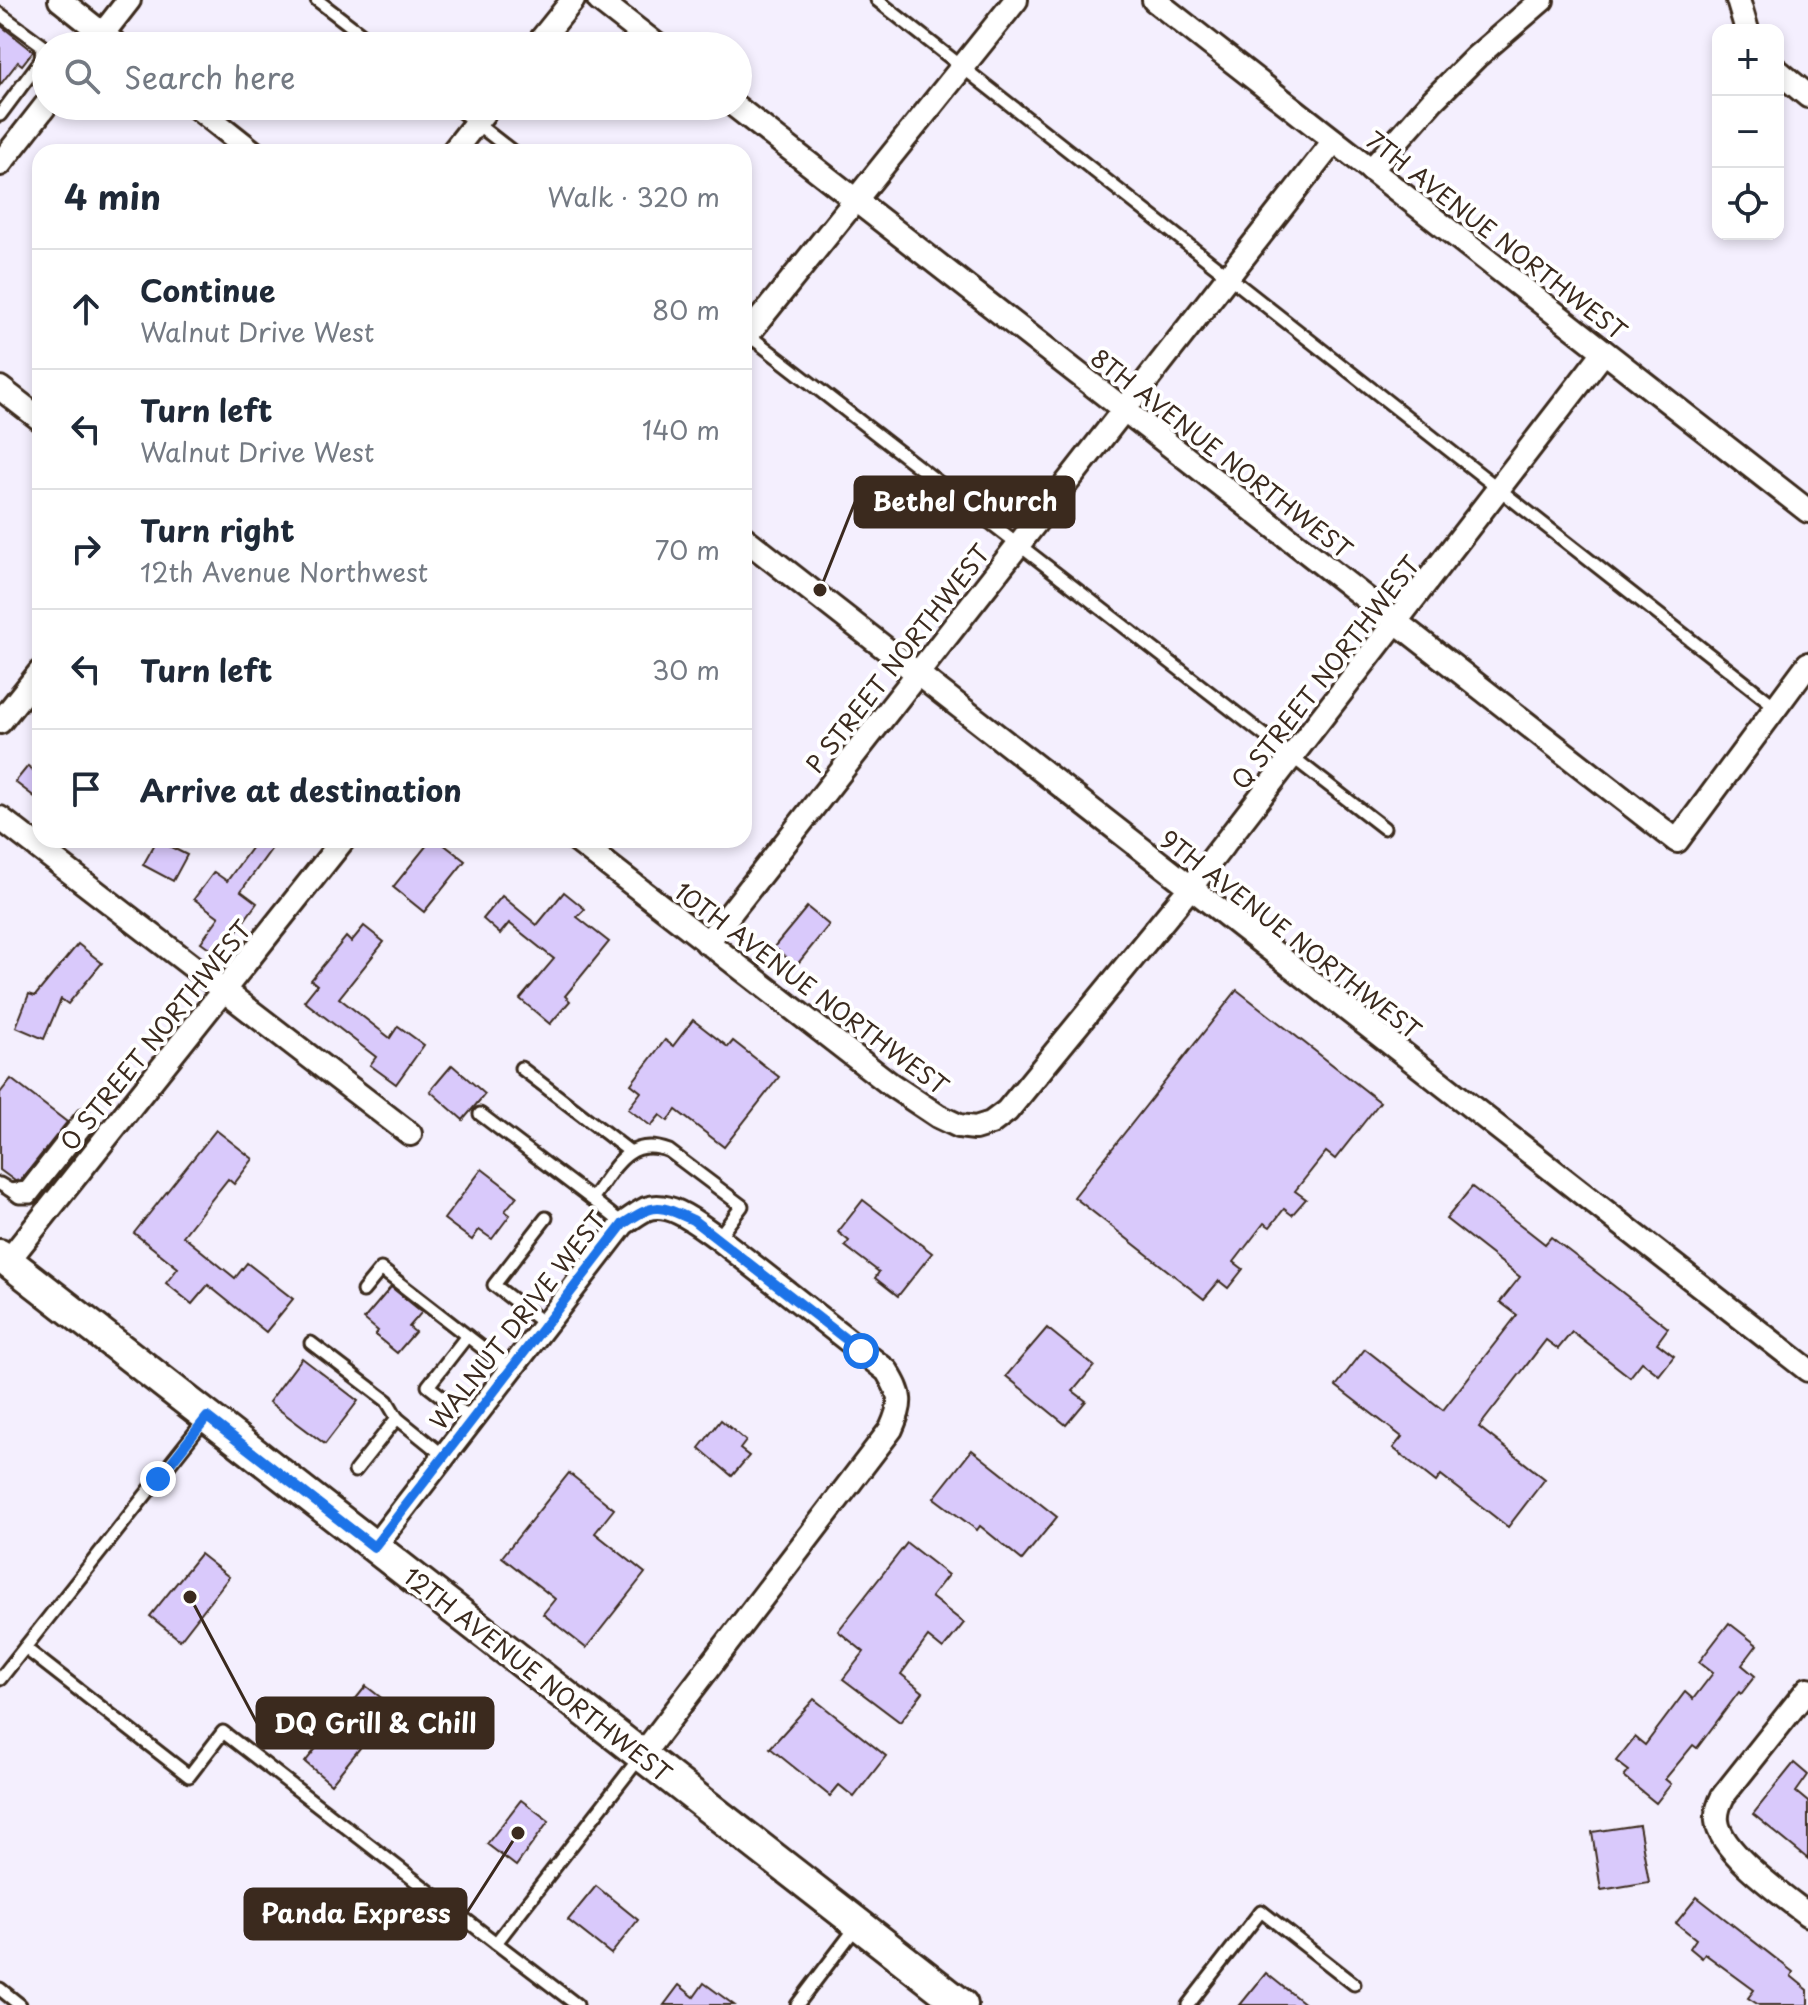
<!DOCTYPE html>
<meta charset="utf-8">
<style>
body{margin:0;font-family:"Playpen Sans",sans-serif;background:#f2f2f3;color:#1f2937}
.controls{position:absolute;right:24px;top:24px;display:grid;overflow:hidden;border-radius:16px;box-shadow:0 4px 12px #0003}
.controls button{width:72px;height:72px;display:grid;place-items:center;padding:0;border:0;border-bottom:2px solid #e0e1e3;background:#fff;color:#1f2937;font:40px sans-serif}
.stop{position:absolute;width:24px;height:24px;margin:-18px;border:6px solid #1a73e8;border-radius:50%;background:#fff}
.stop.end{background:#1a73e8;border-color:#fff;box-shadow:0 2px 8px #0008}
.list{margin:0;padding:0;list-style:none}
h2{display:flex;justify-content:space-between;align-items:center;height:104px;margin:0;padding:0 32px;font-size:34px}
h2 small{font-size:26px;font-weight:400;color:#747a83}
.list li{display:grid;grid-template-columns:52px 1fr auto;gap:24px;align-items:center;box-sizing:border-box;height:120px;padding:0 32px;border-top:2px solid #e0e1e3}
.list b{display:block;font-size:30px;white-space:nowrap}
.list p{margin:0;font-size:26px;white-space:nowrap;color:#747a83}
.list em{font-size:26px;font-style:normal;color:#747a83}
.icon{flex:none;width:44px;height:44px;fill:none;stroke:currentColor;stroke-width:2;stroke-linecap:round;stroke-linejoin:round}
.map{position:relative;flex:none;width:1808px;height:2005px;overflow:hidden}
.search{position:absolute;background:#fff;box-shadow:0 4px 12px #0003;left:32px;top:32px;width:720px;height:88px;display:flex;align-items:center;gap:20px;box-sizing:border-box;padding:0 28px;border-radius:44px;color:#747a83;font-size:30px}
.panel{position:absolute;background:#fff;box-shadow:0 4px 12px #0003;left:32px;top:144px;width:720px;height:704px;border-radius:24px}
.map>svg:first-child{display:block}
.building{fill:#d9c9fb;stroke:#3b2a1e;stroke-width:2}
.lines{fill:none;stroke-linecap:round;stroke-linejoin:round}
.service-casing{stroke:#3b2a1e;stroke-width:17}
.minor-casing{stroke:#3b2a1e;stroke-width:28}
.secondary-casing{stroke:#3b2a1e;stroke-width:36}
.service{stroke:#fff;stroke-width:11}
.minor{stroke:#fff;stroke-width:22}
.secondary{stroke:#fff;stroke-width:30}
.route{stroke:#1a73e8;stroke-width:10}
.labels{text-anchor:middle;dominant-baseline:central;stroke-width:8;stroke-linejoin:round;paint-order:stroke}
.street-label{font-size:24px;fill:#3b2a1e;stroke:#fff}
.leader{fill:none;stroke:#3b2a1e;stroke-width:3}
.callout-dot{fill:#3b2a1e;stroke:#fff;stroke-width:3}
.callout{fill:#3b2a1e;stroke:#3b2a1e;stroke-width:3}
.callout-label{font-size:26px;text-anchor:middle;font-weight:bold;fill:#fff}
</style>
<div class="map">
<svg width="1808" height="2005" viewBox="0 0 1808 2005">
<rect width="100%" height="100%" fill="#f4effe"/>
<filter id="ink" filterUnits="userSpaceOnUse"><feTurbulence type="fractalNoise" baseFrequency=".0125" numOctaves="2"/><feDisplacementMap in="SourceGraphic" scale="16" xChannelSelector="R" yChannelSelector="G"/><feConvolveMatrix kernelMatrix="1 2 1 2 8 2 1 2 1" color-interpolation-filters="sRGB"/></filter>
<g filter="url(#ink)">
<g class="building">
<polygon points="0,25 33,51 22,65 18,62 0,85"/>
<polygon points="28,766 40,776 40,801 15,782"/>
<polygon points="157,840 187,855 173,881 143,865"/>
<polygon points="257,840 272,848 241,891 257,903 219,955 201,942 219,917 194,899 214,872 227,881"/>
<polygon points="431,840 438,840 465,861 424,912 393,887"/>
<polygon points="564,892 585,909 577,917 609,942 565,996 570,1001 550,1024 520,999 554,959 509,923 500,934 483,919 502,896 537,925"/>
<polygon points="807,907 829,925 796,966 774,947"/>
<polygon points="364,926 384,942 339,998 390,1038 398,1026 424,1045 396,1084 370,1065 376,1057 304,1001 317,985 311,980 346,937 351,942"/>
<polygon points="78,944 102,963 68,1004 61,999 44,1039 16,1027 29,994 35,996"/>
<polygon points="1237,990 1380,1102 1335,1159 1326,1152 1295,1191 1306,1199 1292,1215 1284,1209 1270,1227 1264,1223 1234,1262 1243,1269 1228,1288 1219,1281 1204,1299 1074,1197"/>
<polygon points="693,1020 728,1047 733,1041 779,1077 724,1147 676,1110 668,1121 660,1115 651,1126 628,1109 641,1092 631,1084 665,1040 673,1046"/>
<polygon points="452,1065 485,1094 463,1120 430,1091"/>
<polygon points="11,1079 67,1122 21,1180 15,1181 0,1170 0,1093"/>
<polygon points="216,1130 253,1159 234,1184 228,1179 183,1236 235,1278 247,1263 293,1299 266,1332 208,1285 192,1304 166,1283 178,1268 134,1233"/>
<polygon points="482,1169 517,1196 505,1211 510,1215 492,1239 479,1230 472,1240 444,1219"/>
<polygon points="1472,1187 1545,1244 1551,1237 1668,1328 1657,1343 1674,1356 1659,1375 1642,1362 1630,1377 1572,1332 1558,1349 1546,1340 1479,1427 1545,1479 1508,1527 1441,1475 1436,1482 1393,1448 1402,1437 1336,1386 1365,1349 1443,1410 1517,1315 1500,1302 1520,1277 1446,1219"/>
<polygon points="863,1200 932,1253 898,1296 875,1278 879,1272 845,1246 849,1241 838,1232"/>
<polygon points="391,1287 422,1312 409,1327 415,1332 397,1353 375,1335 378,1331 364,1319"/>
<polygon points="1047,1328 1094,1366 1073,1391 1086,1401 1066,1425 1006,1376"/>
<polygon points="302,1358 358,1401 325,1444 269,1402"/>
<polygon points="721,1420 746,1441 740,1449 749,1456 732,1476 699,1448"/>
<polygon points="972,1450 1057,1517 1022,1560 980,1526 977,1530 934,1498"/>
<polygon points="569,1473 614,1509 595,1533 645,1573 586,1648 543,1614 555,1599 502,1557"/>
<polygon points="907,1543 948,1575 931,1597 964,1623 943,1649 928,1637 901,1674 923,1692 900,1722 843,1679 864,1652 838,1631"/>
<polygon points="200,1554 229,1577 180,1640 150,1616"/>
<polygon points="1729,1623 1757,1645 1742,1665 1755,1676 1741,1694 1739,1692 1697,1748 1693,1745 1665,1779 1671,1784 1656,1803 1624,1777 1629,1771 1616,1761 1635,1737 1645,1745 1685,1692 1693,1699 1713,1673 1699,1662"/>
<polygon points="366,1686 393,1707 331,1784 305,1762"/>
<polygon points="814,1699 886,1756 854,1797 839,1785 830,1796 770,1748"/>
<polygon points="1794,1763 1808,1775 1796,1792 1808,1802 1808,1859 1753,1814"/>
<polygon points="521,1800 549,1821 516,1866 487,1844"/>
<polygon points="1639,1825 1649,1882 1601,1890 1592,1832"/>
<polygon points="596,1886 638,1920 611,1954 568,1920"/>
<polygon points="1697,1897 1793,1972 1791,1976 1808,1990 1808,2005 1759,2005 1748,1998 1754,1990 1705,1954 1702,1958 1690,1948 1696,1939 1676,1923"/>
<polygon points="1266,1973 1306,2005 1240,2005"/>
<polygon points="704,1983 734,2005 664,2005 679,1985 694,1997"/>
</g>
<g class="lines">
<defs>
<g id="service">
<polyline points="317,0 377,46"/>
<polyline points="877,0 1776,707"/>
<polyline points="0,14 42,45 41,60 0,115"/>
<polyline points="454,106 513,152"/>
<polyline points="746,333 1384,828"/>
<polyline points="521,1068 629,1151"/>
<polyline points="480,1114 592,1199"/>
<polyline points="0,1184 10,1190 26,1188 83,1115"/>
<polyline points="10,1190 19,1197 31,1197 91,1121"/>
<polyline points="546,1218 494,1285 546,1325"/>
<path d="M623,1224L592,1199C614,1170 627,1135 669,1151L742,1206L718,1238"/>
<polyline points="363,1291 381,1269 511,1370"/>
<polyline points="467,1336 428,1386 472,1420"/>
<polyline points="311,1343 387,1401 397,1418"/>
<polyline points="355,1471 397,1418 444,1456"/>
<polyline points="25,1648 189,1776 223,1732 496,1943 641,1756"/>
<polyline points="0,1679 207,1417"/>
<polyline points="496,1943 577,2005"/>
<polyline points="0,1989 20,2005"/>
<polyline points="797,2005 857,1926"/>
<polyline points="1188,2005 1261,1911 1354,1984"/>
</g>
<g id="minor">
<polyline points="60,0 118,46"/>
<polyline points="599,0 658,46"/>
<polyline points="1154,0 1808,511"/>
<polyline points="1738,0 1747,30"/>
<polyline points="93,46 129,0"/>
<polyline points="536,46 573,0"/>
<polyline points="1778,71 1808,96"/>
<polyline points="195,106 253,152"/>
<polyline points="735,106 1677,841 1808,664"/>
<polyline points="453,152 489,106"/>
<polyline points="0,164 46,105"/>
<polyline points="1371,170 1433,100 1476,57 1542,0"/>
<polyline points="744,339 1016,0"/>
<polyline points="0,388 40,419"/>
<polyline points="744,538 1808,1370"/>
<polyline points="0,722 40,672"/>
<polyline points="0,818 410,1134"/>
<polyline points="576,840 890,1084 938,1116 959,1126 975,1128 991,1123 1007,1111 1190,888 1604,352"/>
<polyline points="707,943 1334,141"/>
<polyline points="8,1261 343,840"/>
<path d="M374,1547L623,1224C630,1219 638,1213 646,1209C671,1200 699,1225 718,1238L887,1371C902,1396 903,1402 891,1429L642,1755"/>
<path d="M1808,1689L1723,1796C1719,1804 1716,1812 1717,1821C1720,1852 1784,1896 1808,1915"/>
</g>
<polyline id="secondary" points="0,1255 962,2005"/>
</defs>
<use href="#service" class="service-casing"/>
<use href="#minor" class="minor-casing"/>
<use href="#secondary" class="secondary-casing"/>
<use href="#service" class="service"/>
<use href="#minor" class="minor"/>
<use href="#secondary" class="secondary"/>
</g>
</g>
<g class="lines" filter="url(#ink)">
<path class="route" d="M158,1479L207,1417L374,1547L623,1224C655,1203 658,1204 693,1220L861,1351"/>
</g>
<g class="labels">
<g class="street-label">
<text transform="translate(1497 235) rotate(38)">7TH AVENUE NORTHWEST</text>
<text transform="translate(1222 453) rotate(38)">8TH AVENUE NORTHWEST</text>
<text transform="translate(897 658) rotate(-52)">P STREET NORTHWEST</text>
<text transform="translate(1325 672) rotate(-52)">Q STREET NORTHWEST</text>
<text transform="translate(1291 934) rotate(38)">9TH AVENUE NORTHWEST</text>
<text transform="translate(812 988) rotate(37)">10TH AVENUE NORTHWEST</text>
<text transform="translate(155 1035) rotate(-51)">O STREET NORTHWEST</text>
<text transform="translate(517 1320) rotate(-52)">WALNUT DRIVE WEST</text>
<text transform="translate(538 1674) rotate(38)">12TH AVENUE NORTHWEST</text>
</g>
</g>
<path class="leader" d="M820 590L855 502M190 1597L257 1723M518 1833L466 1914"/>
<g class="callout-dot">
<circle cx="820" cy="590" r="8"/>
<circle cx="190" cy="1597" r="8"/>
<circle cx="518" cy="1833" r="8"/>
</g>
<g class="callout">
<rect x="855" y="477" width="219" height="50" rx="8"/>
<rect x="257" y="1698" width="236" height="50" rx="8"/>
<rect x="245" y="1889" width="221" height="50" rx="8"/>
</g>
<g class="callout-label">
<text x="965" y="511">Bethel Church</text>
<text x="375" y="1733">DQ Grill &amp; Chill</text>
<text x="356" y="1923">Panda Express</text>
</g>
</svg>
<div class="controls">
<button>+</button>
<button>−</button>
<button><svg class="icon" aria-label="locate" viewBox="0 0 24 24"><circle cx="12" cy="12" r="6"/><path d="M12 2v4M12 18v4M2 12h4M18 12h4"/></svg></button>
</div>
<div class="stop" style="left:861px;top:1351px"></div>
<div class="stop end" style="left:158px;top:1479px"></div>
<div class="search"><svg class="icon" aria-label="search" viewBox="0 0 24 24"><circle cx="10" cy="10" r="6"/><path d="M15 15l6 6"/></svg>Search here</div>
<section class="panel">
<h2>4 min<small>Walk · 320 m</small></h2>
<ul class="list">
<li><svg class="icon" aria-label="ahead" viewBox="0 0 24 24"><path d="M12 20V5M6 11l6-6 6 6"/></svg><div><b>Continue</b><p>Walnut Drive West</p></div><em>80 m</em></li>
<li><svg class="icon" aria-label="left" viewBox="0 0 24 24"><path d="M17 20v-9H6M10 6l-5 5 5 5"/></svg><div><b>Turn left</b><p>Walnut Drive West</p></div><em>140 m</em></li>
<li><svg class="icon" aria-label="right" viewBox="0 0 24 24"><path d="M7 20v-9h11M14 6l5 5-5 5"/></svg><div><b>Turn right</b><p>12th Avenue Northwest</p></div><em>70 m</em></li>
<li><svg class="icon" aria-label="left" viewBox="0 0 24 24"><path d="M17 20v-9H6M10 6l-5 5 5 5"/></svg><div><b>Turn left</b></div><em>30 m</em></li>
<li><svg class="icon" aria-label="arrive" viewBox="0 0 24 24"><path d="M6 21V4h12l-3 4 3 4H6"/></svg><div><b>Arrive at destination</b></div></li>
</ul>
</section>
</div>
